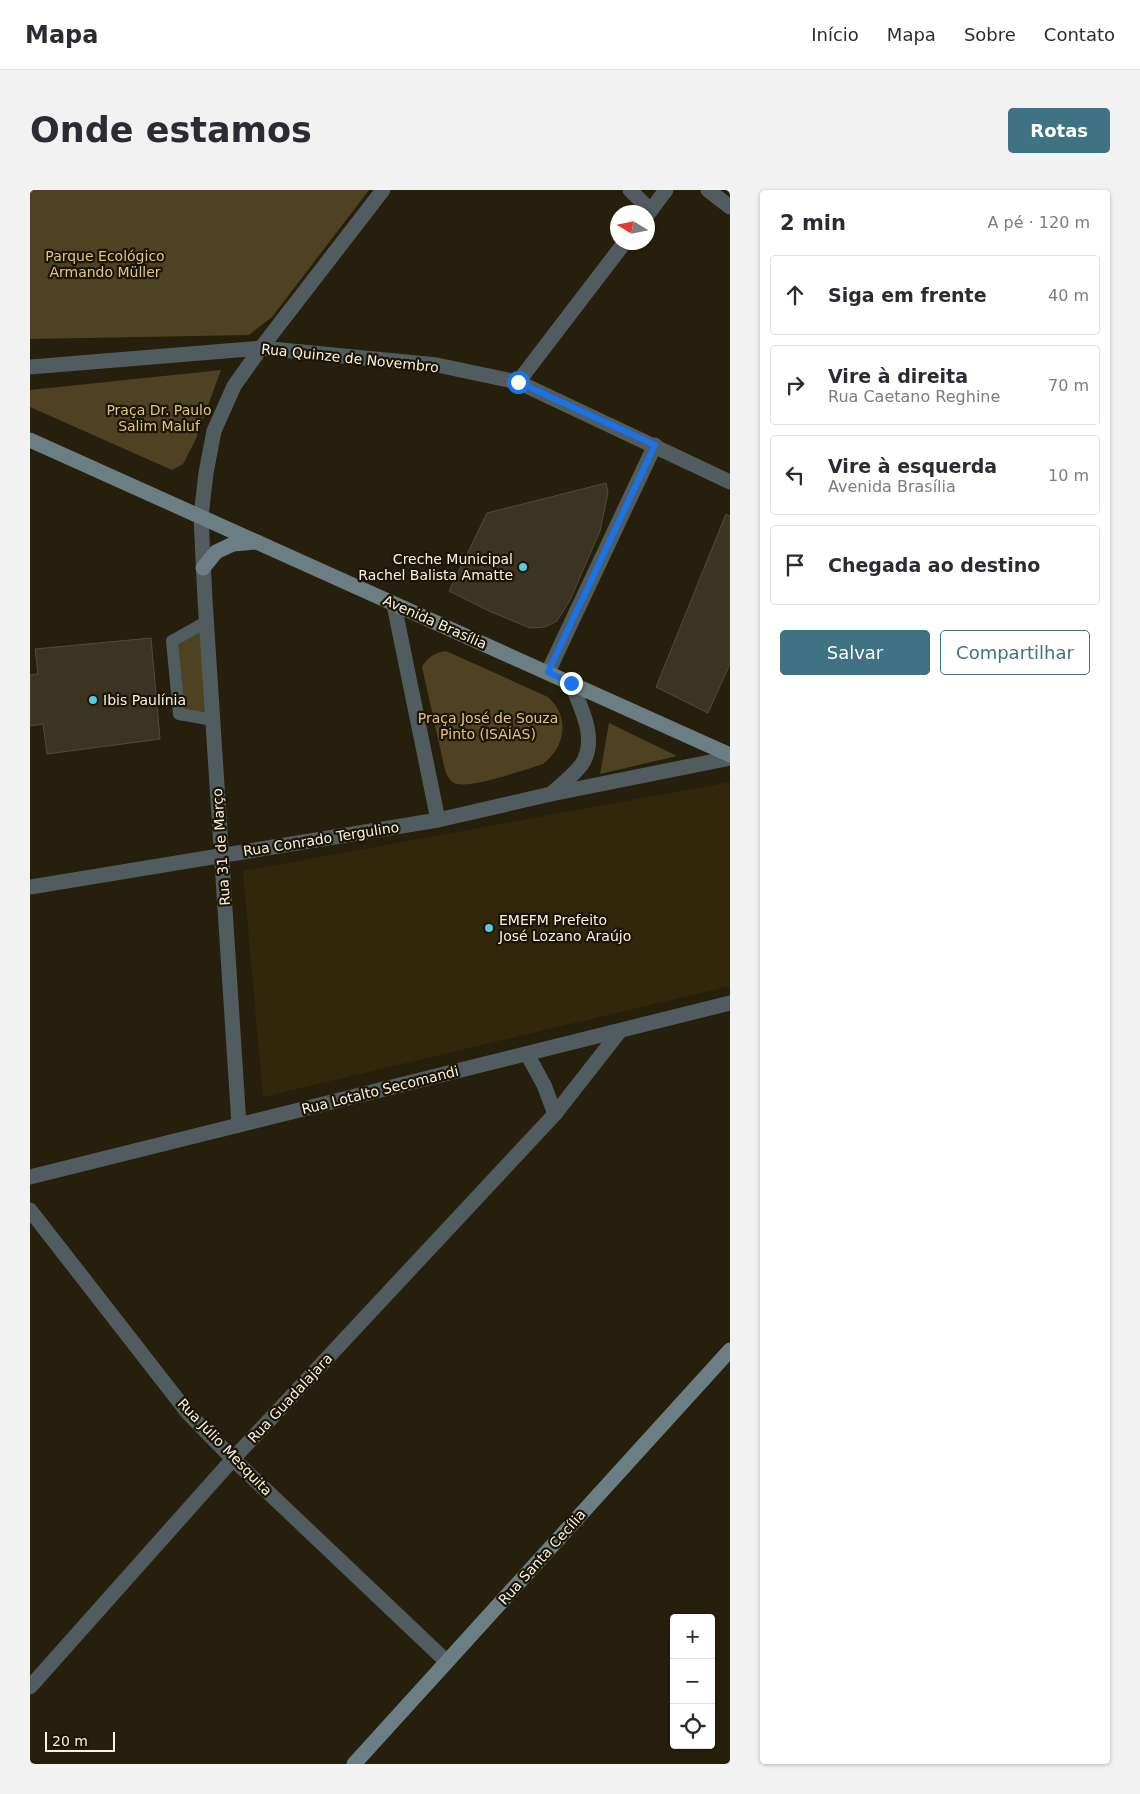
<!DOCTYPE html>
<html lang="pt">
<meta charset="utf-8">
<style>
body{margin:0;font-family:"DejaVu Sans",sans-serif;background:#f2f2f3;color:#2b2b33}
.controls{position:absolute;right:15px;bottom:15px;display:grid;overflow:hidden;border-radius:5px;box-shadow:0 1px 4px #0004}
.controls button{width:45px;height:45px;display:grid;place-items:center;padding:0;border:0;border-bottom:1px solid #e1e1e2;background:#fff;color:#2b2b33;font:25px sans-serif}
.compass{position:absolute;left:580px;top:15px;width:45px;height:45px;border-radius:50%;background:#fff;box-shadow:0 1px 4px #0004;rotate:280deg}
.scale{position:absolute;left:15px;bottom:12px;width:70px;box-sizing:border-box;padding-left:5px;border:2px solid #f8f3e6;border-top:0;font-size:14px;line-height:18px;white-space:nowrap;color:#f8f3e6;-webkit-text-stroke:4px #1d1503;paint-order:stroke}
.stop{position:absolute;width:15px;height:15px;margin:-11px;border:4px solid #1a73e8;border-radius:50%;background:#fff}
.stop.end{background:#1a73e8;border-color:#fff;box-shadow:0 1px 5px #0008}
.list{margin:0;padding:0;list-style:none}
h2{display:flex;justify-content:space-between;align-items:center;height:65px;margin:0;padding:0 20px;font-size:21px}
h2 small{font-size:16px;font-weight:400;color:#7c7c81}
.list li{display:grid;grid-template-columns:32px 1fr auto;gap:15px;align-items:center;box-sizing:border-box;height:80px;margin:0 10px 10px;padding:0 10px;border:1px solid #e1e1e2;border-radius:5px}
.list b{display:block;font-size:19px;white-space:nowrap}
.list p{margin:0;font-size:16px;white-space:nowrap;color:#7c7c81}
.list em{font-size:16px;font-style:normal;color:#7c7c81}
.actions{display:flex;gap:10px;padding:15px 20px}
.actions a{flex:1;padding:11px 0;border:1px solid #3f7282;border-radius:5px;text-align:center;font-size:18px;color:#3f7282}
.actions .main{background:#3f7282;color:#fff}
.icon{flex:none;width:28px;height:28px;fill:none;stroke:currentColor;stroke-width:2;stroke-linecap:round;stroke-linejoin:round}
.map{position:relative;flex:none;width:700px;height:1574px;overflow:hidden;border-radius:5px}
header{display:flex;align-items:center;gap:30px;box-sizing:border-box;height:70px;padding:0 25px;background:#fff;border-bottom:1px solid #e1e1e2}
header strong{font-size:24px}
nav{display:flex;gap:28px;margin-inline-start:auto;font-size:18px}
.intro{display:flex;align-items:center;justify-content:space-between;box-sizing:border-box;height:120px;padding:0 30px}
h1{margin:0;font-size:35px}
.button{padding:12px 22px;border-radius:5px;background:#3f7282;color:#fff;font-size:18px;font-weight:700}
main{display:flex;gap:30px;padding:0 30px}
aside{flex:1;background:#fff;border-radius:5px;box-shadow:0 1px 4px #0004}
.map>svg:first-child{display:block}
.built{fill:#31270b}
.green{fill:#4e4222}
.building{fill:#3c3420;stroke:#534b36}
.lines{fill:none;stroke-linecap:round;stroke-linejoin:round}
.lane{stroke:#505c5f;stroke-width:12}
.street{stroke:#505c5f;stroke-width:15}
.secondary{stroke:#6b7e83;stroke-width:15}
.route{stroke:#1a73e8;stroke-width:6}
.poi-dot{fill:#58c9e3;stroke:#1d1503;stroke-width:2}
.labels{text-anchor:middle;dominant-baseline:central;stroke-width:4.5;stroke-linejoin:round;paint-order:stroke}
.park-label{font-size:14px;fill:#e0c686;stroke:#1d1503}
.street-label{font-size:14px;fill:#f8f3e6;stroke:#1d1503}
.poi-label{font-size:14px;fill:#f8f3e6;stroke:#1d1503;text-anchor:start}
</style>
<header>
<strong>Mapa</strong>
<nav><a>Início</a><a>Mapa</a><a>Sobre</a><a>Contato</a></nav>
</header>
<div class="intro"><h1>Onde estamos</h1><a class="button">Rotas</a></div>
<main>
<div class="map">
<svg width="700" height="1574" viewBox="0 0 700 1574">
<rect width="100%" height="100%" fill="#261f0b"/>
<polygon class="built" points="700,592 700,796 233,907 213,681"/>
<g class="green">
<polygon points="0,0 339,0 242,127 219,145 0,149"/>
<polygon points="191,180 165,251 153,274 142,280 0,217 0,200"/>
<polygon points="174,437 180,527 151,522 144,452"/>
<path d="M416,461L518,507C540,527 536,556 513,574C497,579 437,600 424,593C419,590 417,585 415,580L392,477C398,467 404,463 416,461Z"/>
<polygon points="579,533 647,566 570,584"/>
</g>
<g class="building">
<polygon points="576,293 578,303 570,341 540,410 527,431 515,437 500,438 459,421 419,401 457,323"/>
<polygon points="696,324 700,326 700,474 678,523 626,497"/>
<polygon points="121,448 130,549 17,564 13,534 0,536 0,485 8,484 5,459"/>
</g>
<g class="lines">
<polyline class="lane" points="176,432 142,451 149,524 183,530"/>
<g class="street">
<polyline points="600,0 620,20"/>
<polyline points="678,0 700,17"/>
<polyline points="618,24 636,0"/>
<polyline points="0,177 231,158 407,175 488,192 700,292"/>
<polyline points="488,192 595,52"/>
<polyline points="364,415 408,630"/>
<polyline points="518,482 625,255"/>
<path d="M521,604C531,595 544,585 552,574C568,549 551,518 541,493"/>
<polyline points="0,697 408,630 521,604 700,568"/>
<polyline points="497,864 514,895 525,924"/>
<polyline points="209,935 175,410 171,327 176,283 184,241 204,196 231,158 353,0"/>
<polyline points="0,987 700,813"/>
<polyline points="0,1020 158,1223 203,1269 416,1471"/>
<polyline points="0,1497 203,1269 525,924 590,841"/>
</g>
<g class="secondary">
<polyline points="0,250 700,565"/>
<polyline points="173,378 186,362 203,354 227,352"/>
<polyline points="324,1574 700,1160"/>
</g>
</g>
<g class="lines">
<polyline class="route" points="488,192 625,255 518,482 541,493"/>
</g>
<g class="poi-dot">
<circle cx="493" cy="377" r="5"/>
<circle cx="63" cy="510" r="5"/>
<circle cx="459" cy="738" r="5"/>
</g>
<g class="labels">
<g class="park-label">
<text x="75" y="66">Parque Ecológico<tspan x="75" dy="16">Armando Müller</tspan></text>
<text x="129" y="220">Praça Dr. Paulo<tspan x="129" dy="16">Salim Maluf</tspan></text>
<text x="458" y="528">Praça José de Souza<tspan x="458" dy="16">Pinto (ISAÍAS)</tspan></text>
</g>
<g class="street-label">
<text transform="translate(320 168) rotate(6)">Rua Quinze de Novembro</text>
<text transform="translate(405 432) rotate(24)">Avenida Brasília</text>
<text transform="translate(291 649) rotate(-9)">Rua Conrado Tergulino</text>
<text transform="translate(191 657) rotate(-94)">Rua 31 de Março</text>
<text transform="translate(350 900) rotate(-14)">Rua Lotalto Secomandi</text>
<text transform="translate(260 1208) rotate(-47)">Rua Guadalajara</text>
<text transform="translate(195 1257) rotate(46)">Rua Júlio Mesquita</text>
<text transform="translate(512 1367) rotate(-48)">Rua Santa Cecília</text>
</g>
<g class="poi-label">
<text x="483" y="369" text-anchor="end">Creche Municipal<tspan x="483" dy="16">Rachel Balista Amatte</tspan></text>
<text x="73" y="510">Ibis Paulínia</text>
<text x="469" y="730">EMEFM Prefeito<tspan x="469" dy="16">José Lozano Araújo</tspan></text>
</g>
</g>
</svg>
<div class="controls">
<button>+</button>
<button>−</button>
<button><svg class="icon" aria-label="locate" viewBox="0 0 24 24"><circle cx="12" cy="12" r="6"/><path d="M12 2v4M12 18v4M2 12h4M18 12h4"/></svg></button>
</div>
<svg class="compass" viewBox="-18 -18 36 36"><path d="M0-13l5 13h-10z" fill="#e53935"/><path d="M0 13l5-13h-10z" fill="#7c7c81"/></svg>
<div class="scale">20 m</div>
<div class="stop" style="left:488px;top:192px"></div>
<div class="stop end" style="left:541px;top:493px"></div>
</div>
<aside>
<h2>2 min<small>A pé · 120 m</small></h2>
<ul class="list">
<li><svg class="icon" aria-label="ahead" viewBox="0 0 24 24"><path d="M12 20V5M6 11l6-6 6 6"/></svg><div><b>Siga em frente</b></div><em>40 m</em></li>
<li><svg class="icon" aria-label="right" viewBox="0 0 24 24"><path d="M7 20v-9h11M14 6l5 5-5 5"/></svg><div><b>Vire à direita</b><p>Rua Caetano Reghine</p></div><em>70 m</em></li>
<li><svg class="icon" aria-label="left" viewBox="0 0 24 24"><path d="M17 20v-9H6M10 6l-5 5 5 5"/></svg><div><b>Vire à esquerda</b><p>Avenida Brasília</p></div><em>10 m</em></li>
<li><svg class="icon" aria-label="arrive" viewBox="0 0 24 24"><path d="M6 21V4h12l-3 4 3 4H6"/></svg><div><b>Chegada ao destino</b></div></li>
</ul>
<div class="actions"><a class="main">Salvar</a><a>Compartilhar</a></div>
</aside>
</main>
